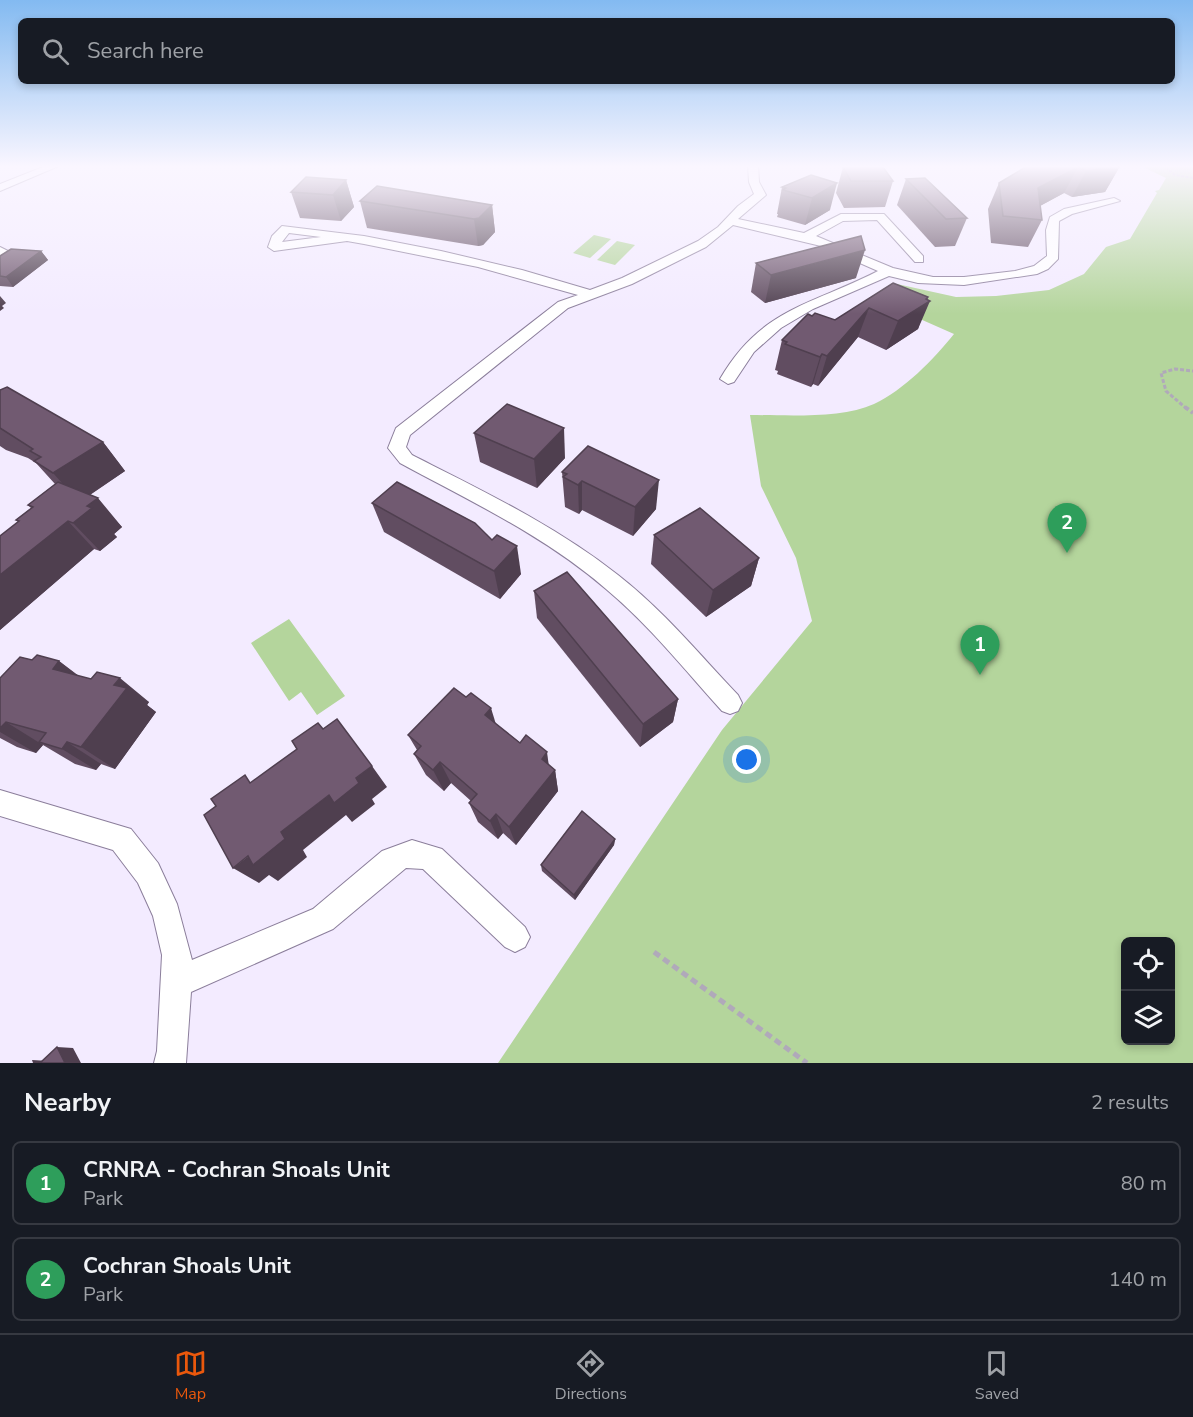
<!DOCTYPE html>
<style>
body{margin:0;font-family:"Nunito Sans",sans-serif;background:#20242c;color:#f1f3f6}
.controls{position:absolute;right:18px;bottom:18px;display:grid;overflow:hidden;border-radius:9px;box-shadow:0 3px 9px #0003}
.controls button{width:54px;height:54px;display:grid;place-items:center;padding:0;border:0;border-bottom:2px solid #363941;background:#171b24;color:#f1f3f6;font:30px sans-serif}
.you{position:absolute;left:747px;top:760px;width:21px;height:21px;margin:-15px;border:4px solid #fff;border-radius:50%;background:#1a73e8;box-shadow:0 0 0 9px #1a73e833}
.badge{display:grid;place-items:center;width:39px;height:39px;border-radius:50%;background:#ea580c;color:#fff;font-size:20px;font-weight:700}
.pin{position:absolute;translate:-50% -50px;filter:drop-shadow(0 2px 3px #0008)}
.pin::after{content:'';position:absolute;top:32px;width:21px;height:18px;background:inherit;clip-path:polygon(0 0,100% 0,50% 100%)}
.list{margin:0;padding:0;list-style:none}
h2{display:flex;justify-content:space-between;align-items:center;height:78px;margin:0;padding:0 24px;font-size:26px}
h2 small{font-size:20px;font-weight:400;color:#9ea1a6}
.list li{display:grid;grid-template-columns:39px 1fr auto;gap:18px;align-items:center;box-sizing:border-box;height:84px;margin:0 12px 12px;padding:0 12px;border:2px solid #363941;border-radius:9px}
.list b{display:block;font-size:22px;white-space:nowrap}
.list p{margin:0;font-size:20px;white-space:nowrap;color:#9ea1a6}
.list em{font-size:20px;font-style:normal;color:#9ea1a6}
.icon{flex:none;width:33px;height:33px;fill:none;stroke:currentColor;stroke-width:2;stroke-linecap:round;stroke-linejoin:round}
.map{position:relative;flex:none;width:1193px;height:1063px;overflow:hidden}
.search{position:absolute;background:#171b24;box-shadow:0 3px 9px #0003;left:18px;right:18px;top:18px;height:66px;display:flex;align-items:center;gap:15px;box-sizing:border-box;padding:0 21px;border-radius:9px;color:#9ea1a6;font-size:22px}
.sheet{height:270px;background:#171b24}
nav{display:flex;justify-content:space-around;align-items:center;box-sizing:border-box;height:84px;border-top:2px solid #363941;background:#171b24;font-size:16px;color:#9ea1a6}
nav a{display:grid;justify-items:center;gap:3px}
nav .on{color:#ea580c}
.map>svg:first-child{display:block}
.green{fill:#b4d59c;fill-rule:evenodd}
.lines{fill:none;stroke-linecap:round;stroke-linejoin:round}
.minor-casing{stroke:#8b7e9b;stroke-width:2}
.path-far3{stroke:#b0a9ba;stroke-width:2;stroke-dasharray:3 1.5;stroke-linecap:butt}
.path-far2{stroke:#b0a9ba;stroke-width:3;stroke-dasharray:4 2;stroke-linecap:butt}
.path-far1{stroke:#b0a9ba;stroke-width:4;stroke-dasharray:4.5 3;stroke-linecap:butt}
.path{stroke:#b0a9ba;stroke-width:5;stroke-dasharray:7 4.5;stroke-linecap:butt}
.minor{fill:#fff;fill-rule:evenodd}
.wall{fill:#614d61}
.shaded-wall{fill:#4f3f4f}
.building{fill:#715a71;stroke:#4f3f4f;stroke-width:1.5}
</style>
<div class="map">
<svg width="1193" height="1063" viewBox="0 0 1193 1063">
<rect width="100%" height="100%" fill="#f3ebff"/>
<g class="green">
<path d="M1139,165H1193V1063H498L722,730L812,621L796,558L761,486L750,415C787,415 841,419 874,404C904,390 934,359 954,334L877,300L897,284L956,297L996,296L1049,290L1084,274L1106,247L1130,239L1157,193L1155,191L1159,190L1166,178ZM1126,942H1170V1040H1126Z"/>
<polygon points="594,235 611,239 590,258 573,253"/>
<polygon points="617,241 635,245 615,265 597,260"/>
<polygon points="289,619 345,696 317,715 301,692 289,701 251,643"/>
</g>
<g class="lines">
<defs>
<g id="minor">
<polygon points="48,165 61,165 0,191 0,184"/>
<path d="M748,165H758L759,182L766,195L738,219L804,233L841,214H884L923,256V262H915L877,220L843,221L816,236L893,268L933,277H964L1015,271L1034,266L1047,256L1046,230L1050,217L1064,209L1114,198L1120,201L1072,214L1059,221L1058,259L1048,269L1037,274L964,285L918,283L889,276L813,309L781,328L754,352L734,382L728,384L720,379C761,308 812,305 878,271L821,246L733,225L706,247L632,284L568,308L410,435L406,447L412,455C483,491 556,526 618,575C663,610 699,654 738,695L742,703L738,711L730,714L722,711C684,669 649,625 606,589C545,536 470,501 400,463L388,448L396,428L558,302L578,295L478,267L364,244L347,241L274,251L268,247L272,236L282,226L364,236L441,251L522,270L590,290L622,278L698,241L718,227L738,206L754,194L749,182ZM289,233L321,237L282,242Z"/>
<polygon points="0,247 12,253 5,263 0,264"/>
<polygon points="0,790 131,829 158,863 177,904 192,960 313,909 382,851 412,840 442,849 525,927 530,937 525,947 515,952 505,947 423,869 406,868 333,929 191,992 186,1063 154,1063 157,1051 162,955 153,916 138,883 113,850 0,816"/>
</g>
</defs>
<use href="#minor" class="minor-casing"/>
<polyline class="path-far3" points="1162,165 1175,175 1193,178"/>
<polyline class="path-far2" points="1187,409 1166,391 1161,373 1175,369 1193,371"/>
<polyline class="path-far1" points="1185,407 1193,413"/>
<polyline class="path" points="654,952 807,1063"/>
<use href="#minor" class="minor"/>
</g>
<g class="wall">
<polygon points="1029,165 1120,166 1105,192 1072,197 1064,193 1040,206 1042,220 1028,247 991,243 988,209 999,183"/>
<polygon points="843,167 893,181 885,207 844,208 836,193"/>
<polygon points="811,175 830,210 805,225 777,217 778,214 777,214 782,187"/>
<polygon points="906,179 967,218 955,246 935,247 897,205"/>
<polygon points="346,180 354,207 341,221 300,218 291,192"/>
<polygon points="360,201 492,205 495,232 483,245 478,246 367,228"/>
<polygon points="41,251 48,260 13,287 0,286 0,256"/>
<polygon points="756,263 856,278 765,303 751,292"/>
<polygon points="893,283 928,297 918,329 886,350 858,337 818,386 813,384 811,387 777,374 778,371 775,370 782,340 812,316 835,320"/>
<polygon points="0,390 103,442 125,471 90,495 122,527 114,534 117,537 100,551 94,549 0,630 0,536 18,522 16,520 31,508 28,505 55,484 36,463 28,458 6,450 0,446"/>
<polygon points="474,433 565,458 537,488 480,462"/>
<polygon points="562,472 656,509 633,536 582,510 579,514 565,507"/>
<polygon points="372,503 492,540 521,574 500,599 384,532"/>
<polygon points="654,535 759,558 751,586 706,617 651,564"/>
<polygon points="534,591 678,699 673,722 640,747 537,618"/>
<polygon points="32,660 59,661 79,676 149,702 147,705 156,712 115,769 101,764 96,770 75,764 43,745 36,753 17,747 0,738 0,678"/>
<polygon points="496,724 555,770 558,791 516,845 503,833 498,839 478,822 469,803 471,801 451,783 444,791 426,775 414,754 417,750 408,735"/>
<polygon points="615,839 614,845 575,900 542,871 541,865"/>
</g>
<g class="shaded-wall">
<polygon points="1120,166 1105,192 1072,197 1086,171"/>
<polygon points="1078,167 1064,193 1025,214 1038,188"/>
<polygon points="346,180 354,207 341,221 333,195"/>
<polygon points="837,183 830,210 805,225 812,198"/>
<polygon points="492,205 495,232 483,245 478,246 474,219"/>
<polygon points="865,250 856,278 765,303 771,275"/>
<polygon points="41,251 48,260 13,287 6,277"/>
<polygon points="0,296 6,303 2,306 4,308 0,311"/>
<polygon points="928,297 926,303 930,301 918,329 886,350 898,321"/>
<polygon points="869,308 858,337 818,386 827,356"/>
<polygon points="822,354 813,384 811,387 820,357"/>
<polygon points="564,428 565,458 537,488 534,459"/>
<polygon points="103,442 125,471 79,502 53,473"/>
<polygon points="659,480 656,509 633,536 635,507"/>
<polygon points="582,481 582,510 579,514 578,485"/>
<polygon points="98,498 122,527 114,534 117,537 100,551 73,523 87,506"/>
<polygon points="68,521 94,549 0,630 0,575"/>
<polygon points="517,546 521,574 500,599 494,571"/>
<polygon points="759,558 751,586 706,617 713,590"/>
<polygon points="59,661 91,686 53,669"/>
<polygon points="120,678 149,702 147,705 156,712 115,769 81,747 114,685"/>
<polygon points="678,699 673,722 640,747 643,724"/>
<polygon points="491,708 498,731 485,715"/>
<polygon points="6,722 43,745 36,753 0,732 0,728"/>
<polygon points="67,742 101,764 96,770 62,749"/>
<polygon points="547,752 550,774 542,759"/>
<polygon points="440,762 451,783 444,791 433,770"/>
<polygon points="372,766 387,787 372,799 375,804 352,822 346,815 303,850 307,857 278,881 269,875 259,883 233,868 329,795 356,778"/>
<polygon points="555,770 558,791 516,845 509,827"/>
<polygon points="496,814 503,833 498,839 490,821"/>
<polygon points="615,839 614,845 575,900 574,895"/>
<polygon points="57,1047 73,1048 81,1063 65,1063"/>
<polygon points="32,1060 49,1061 50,1063 33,1063"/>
</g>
<g class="building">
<polygon points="1029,165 1118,165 1120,166 1086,171 1078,167 1038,188 1042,220 1003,216 999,183"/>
<polygon points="843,167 883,167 893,181 851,181"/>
<polygon points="811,175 837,183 812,198 783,190 786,188 782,187"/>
<polygon points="306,177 346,180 333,195 291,192"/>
<polygon points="925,178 967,218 946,219 906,179"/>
<polygon points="377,186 492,205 479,218 474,219 360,201"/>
<polygon points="861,236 865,250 771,275 756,263"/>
<polygon points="11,249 41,251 6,277 0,276 0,256"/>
<polygon points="893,283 928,297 926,299 930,301 898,321 869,308 827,356 822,354 820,357 785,344 787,342 782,340 808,314 812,316 815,313 835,320"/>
<polygon points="7,387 103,442 53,473 34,461 41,457 30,451 33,449 0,428 0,390"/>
<polygon points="507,404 564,428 534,459 474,433"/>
<polygon points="588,446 659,480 635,507 582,481 578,485 563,477 567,474 562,472"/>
<polygon points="58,482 98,498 87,506 92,508 73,523 68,521 0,575 0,536 19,521 16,520 33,507 28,505"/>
<polygon points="397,482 475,523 492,540 497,535 517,546 494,571 372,503"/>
<polygon points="700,508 759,558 713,590 654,535"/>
<polygon points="567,572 678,699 643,724 534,591"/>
<polygon points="37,655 59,661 53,669 91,679 97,672 120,678 114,685 127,688 81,747 67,742 62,749 39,742 46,733 6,722 0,728 0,678 20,657 32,660"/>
<polygon points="454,688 466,697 471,693 491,708 485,715 520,743 526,735 547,752 542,759 555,770 509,827 496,814 490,821 469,803 477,794 440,762 433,770 414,754 421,746 408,735"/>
<polygon points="337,719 372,766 356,778 359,783 334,803 329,795 281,832 285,839 253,865 248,856 233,868 204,815 216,806 211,799 245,775 250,783 297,749 292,741 318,723 323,729"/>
<polygon points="582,811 615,839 574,895 541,865"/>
<polygon points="57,1047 65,1063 40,1063"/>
</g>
<linearGradient id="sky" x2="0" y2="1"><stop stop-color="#83baf1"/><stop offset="0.53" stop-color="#faf6ff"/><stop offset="1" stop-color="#faf6ff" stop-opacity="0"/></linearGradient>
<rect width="1193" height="314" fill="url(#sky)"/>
</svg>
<div class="controls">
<button><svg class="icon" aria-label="locate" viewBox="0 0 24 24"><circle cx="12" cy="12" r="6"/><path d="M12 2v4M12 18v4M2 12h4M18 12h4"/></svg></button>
<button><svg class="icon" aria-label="layers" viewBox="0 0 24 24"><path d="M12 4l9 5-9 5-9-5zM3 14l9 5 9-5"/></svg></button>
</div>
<div class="you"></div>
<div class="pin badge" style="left:980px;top:675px;background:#2e9e5b">1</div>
<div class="pin badge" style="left:1067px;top:553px;background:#2e9e5b">2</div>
<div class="search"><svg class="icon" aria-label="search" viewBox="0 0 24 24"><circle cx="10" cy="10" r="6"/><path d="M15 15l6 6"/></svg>Search here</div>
</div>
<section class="sheet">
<h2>Nearby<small>2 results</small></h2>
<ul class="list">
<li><span class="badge" style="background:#2e9e5b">1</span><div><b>CRNRA - Cochran Shoals Unit</b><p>Park</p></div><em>80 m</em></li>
<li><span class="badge" style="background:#2e9e5b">2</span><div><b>Cochran Shoals Unit</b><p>Park</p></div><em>140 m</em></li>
</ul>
</section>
<nav>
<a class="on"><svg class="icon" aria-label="map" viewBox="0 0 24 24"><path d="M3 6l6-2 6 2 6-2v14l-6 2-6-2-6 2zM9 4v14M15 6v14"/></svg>Map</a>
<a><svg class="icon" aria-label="directions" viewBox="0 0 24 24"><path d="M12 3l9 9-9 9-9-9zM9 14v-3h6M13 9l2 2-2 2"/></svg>Directions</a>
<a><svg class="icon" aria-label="saved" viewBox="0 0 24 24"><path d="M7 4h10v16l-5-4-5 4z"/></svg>Saved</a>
</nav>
